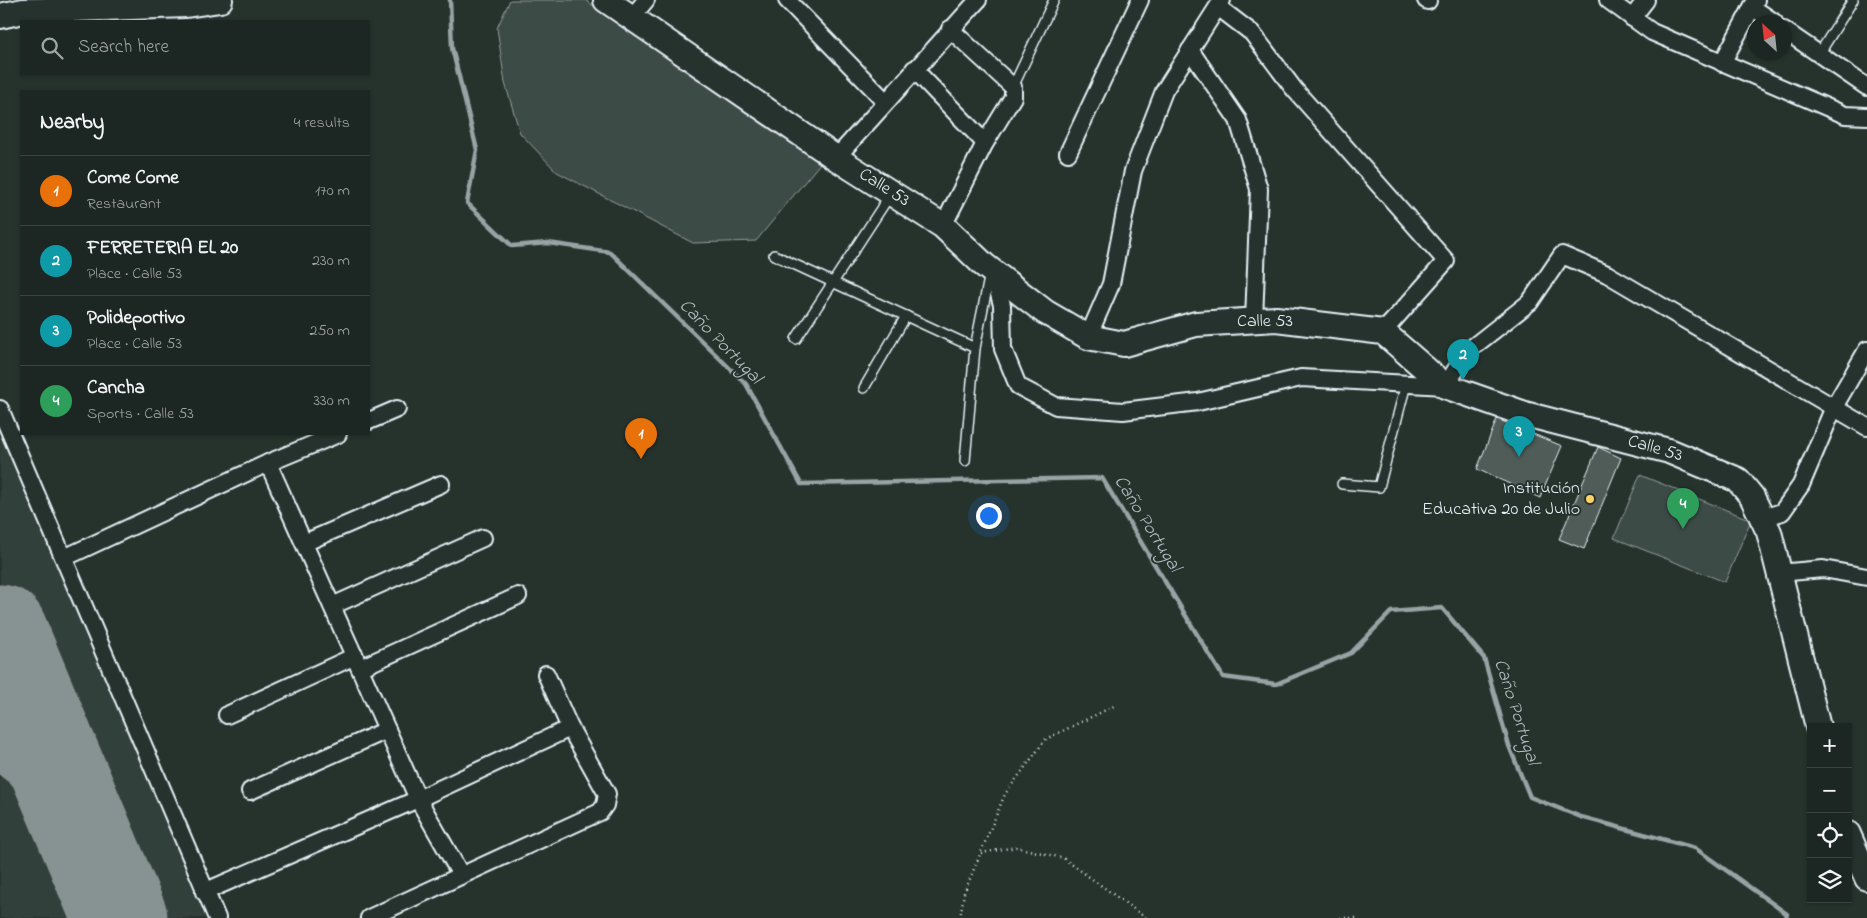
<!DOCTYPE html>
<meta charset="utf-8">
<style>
body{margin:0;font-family:"Indie Flower",sans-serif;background:#252e2a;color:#f1f3f6}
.controls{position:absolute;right:15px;bottom:15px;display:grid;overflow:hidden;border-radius:0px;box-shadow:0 1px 4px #0004}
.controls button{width:45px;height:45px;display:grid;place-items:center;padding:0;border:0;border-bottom:1px solid #3a4340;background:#1c2622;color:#f1f3f6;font:25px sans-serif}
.compass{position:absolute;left:1747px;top:15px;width:45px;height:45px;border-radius:50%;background:#1c2622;box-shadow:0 1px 4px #0004;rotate:333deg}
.you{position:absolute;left:988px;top:515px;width:18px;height:18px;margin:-12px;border:4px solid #fff;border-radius:50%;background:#1a73e8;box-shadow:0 0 0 8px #1a73e833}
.badge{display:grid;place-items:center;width:32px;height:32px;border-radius:50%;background:#0b8043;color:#fff;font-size:16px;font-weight:700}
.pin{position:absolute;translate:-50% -41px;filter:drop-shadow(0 1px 2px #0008)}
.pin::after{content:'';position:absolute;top:26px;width:18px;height:15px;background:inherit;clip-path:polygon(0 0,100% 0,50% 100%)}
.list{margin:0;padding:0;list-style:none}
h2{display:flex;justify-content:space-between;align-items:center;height:65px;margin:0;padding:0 20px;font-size:21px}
h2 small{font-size:16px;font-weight:400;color:#a0a5a5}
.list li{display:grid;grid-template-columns:32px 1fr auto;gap:15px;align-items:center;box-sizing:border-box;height:70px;padding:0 20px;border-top:1px solid #3a4340}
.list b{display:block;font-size:19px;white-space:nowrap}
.list p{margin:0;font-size:16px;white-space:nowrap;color:#a0a5a5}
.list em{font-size:16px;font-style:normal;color:#a0a5a5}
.icon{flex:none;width:28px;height:28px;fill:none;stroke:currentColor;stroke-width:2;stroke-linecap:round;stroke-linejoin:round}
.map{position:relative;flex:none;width:1867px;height:918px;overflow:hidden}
.search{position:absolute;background:#1c2622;box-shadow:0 1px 4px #0004;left:20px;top:20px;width:350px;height:55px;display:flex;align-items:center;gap:12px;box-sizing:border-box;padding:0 18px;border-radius:0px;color:#a0a5a5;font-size:19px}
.panel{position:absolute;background:#1c2622;box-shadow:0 1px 4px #0004;left:20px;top:90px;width:350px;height:345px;border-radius:0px}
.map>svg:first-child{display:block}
.built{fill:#333f3a}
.green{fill:#3e4b47;stroke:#939ea0}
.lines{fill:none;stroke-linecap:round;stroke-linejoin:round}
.stream{stroke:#98a3a5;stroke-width:4.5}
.taxiway{stroke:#879292;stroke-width:39}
.runway{stroke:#879292;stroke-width:95}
.building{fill:#505c59;stroke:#e8f1f8}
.lane-casing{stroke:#e8f1f8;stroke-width:12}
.street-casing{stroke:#e8f1f8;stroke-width:20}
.secondary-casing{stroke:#e8f1f8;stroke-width:28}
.path{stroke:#e8f1f8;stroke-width:2.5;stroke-dasharray:1 4;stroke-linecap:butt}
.lane{stroke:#26332d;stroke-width:9}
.street{stroke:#26332d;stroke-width:16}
.secondary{stroke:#26332d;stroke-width:24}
.poi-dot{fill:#ffd166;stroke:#26332d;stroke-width:2}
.labels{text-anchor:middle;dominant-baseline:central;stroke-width:4;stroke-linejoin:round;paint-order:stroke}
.street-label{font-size:18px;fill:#e8f1f8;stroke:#26332d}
.poi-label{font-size:18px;fill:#e8f1f8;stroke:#26332d;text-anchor:end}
.water-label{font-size:19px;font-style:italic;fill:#b3bdc0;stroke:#26332d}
</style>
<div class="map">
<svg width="1867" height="918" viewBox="0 0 1867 918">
<rect width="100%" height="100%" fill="#26332d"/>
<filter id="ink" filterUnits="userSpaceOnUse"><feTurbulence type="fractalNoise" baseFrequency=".02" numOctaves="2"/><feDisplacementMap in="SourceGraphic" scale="10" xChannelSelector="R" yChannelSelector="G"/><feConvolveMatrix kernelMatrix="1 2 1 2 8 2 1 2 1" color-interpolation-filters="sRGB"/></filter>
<g filter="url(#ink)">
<polygon class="built" points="0,423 146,772 207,918 0,918"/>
<g class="green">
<polygon points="510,0 585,0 822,161 756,241 693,243 557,172 520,133 505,83 497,28"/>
<polygon points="1640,475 1751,520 1725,582 1614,538"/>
</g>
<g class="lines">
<polyline class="stream" points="450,0 452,48 477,150 467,203 512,246 548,243 610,252 746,384 801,484 1102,478 1223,677 1276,684 1351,653 1391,612 1442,608 1484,658 1509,746 1530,797 1581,817 1695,848 1787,914 1786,918"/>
<polyline class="taxiway" points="0,751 40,782 81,826"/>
<polyline class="runway" points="0,632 120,918"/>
</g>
<g class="building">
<polygon points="1497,419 1562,446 1540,498 1477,469"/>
<polygon points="1598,447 1621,458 1584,549 1559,539"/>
</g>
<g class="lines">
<defs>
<g id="lane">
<polyline points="1819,54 1853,0"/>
<polyline points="1013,87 1054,0"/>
<polyline points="774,255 975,348"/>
<polyline points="796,339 890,195"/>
<polyline points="864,388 906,316"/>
<polyline points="965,461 975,348 990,273"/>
<polyline points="1342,484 1379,487 1406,384"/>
</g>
<g id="street">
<polyline points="787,0 885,101"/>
<polyline points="1426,0 1428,1"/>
<polyline points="1608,0 1652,32 1845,115 1867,116"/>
<polyline points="1218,7 1252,33 1294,89 1446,261 1383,332"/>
<polyline points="1752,7 1774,22"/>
<polyline points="632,17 646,0"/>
<polyline points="1632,18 1646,0"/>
<polyline points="1784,30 1867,87"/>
<polyline points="1190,50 1238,120 1259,189 1254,321"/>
<polyline points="1722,63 1756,0"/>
<polyline points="914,69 985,143"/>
<polyline points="1068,153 1140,0"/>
<polyline points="836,158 978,0"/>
<polyline points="943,226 985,143 1013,97 1013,87 950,29"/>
<polyline points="993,272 1002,305 1003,349 1018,386 1056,406 1123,411 1198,402 1301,378 1445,386 1469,350 1530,302 1562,255 1607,274 1867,427"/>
<polyline points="1088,337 1111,284 1133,171 1164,91 1222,0"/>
<polyline points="0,409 217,918"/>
<polyline points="369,421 397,409"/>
<polyline points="268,463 338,434"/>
<polyline points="1763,518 1782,512 1801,485 1834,407 1867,350"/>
<polyline points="304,543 441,484"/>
<polyline points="64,558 268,463 418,799 461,875"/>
<polyline points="1779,573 1823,569 1867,577"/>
<polyline points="332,606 483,538"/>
<polyline points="360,668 518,596"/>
<polyline points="227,715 355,656"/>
<polyline points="250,791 387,730"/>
<polyline points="204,892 418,799 570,728"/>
<polyline points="369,918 600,812 605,805 607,794 570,728 546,674"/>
</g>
<g id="secondary">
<polyline points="606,0 836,158 943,226 984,265 1045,312 1088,337 1124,344 1196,324 1276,319 1383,332 1445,386 1525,414 1669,451 1738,480 1752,497 1769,532 1818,727"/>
<polyline points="0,16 23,11 186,5 220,0"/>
<polyline points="1848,834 1867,878"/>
</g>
</defs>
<use href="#lane" class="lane-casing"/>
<use href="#street" class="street-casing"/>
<use href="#secondary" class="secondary-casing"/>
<g class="path">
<polyline points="981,853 1016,847 1063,858 1146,918"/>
<polyline points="960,918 964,893 1005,794 1046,739 1116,705"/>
<polyline points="1340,918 1358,918"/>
</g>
<use href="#lane" class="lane"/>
<use href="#street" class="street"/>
<use href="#secondary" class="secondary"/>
</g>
</g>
<circle class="poi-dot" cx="1590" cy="499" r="5"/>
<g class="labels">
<g class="street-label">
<text transform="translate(884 188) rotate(32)">Calle 53</text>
<text x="1265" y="322">Calle 53</text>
<text transform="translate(1655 449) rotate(16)">Calle 53</text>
</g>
<g class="poi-label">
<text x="1580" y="489">Institución<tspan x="1580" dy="21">Educativa 20 de Julio</tspan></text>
</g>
<g class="water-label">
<text transform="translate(720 342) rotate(46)">Caño Portugal</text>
<text transform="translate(1147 524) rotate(58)">Caño Portugal</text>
<text transform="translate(1516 712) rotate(72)">Caño Portugal</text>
</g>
</g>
</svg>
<div class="controls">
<button>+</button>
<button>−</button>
<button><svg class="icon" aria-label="locate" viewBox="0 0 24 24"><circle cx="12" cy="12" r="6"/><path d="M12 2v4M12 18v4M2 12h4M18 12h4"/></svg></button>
<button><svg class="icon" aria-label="layers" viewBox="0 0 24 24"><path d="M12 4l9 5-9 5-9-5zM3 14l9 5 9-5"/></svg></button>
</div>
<svg class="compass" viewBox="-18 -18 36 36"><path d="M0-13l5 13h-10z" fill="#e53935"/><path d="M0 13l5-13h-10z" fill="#a0a5a5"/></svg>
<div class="you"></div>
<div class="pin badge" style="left:641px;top:459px;background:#e8710a">1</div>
<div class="pin badge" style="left:1463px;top:380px;background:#0f9aa8">2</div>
<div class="pin badge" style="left:1519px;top:457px;background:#0f9aa8">3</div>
<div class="pin badge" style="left:1683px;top:529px;background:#2e9e5b">4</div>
<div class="search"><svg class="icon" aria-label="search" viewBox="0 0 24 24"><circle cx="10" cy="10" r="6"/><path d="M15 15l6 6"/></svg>Search here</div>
<section class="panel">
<h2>Nearby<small>4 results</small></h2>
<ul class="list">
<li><span class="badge" style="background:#e8710a">1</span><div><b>Come Come</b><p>Restaurant</p></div><em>170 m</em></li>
<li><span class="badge" style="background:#0f9aa8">2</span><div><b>FERRETERIA EL 20</b><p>Place · Calle 53</p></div><em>230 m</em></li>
<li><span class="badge" style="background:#0f9aa8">3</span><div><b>Polideportivo</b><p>Place · Calle 53</p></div><em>250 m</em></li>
<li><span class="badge" style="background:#2e9e5b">4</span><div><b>Cancha</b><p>Sports · Calle 53</p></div><em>330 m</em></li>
</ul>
</section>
</div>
